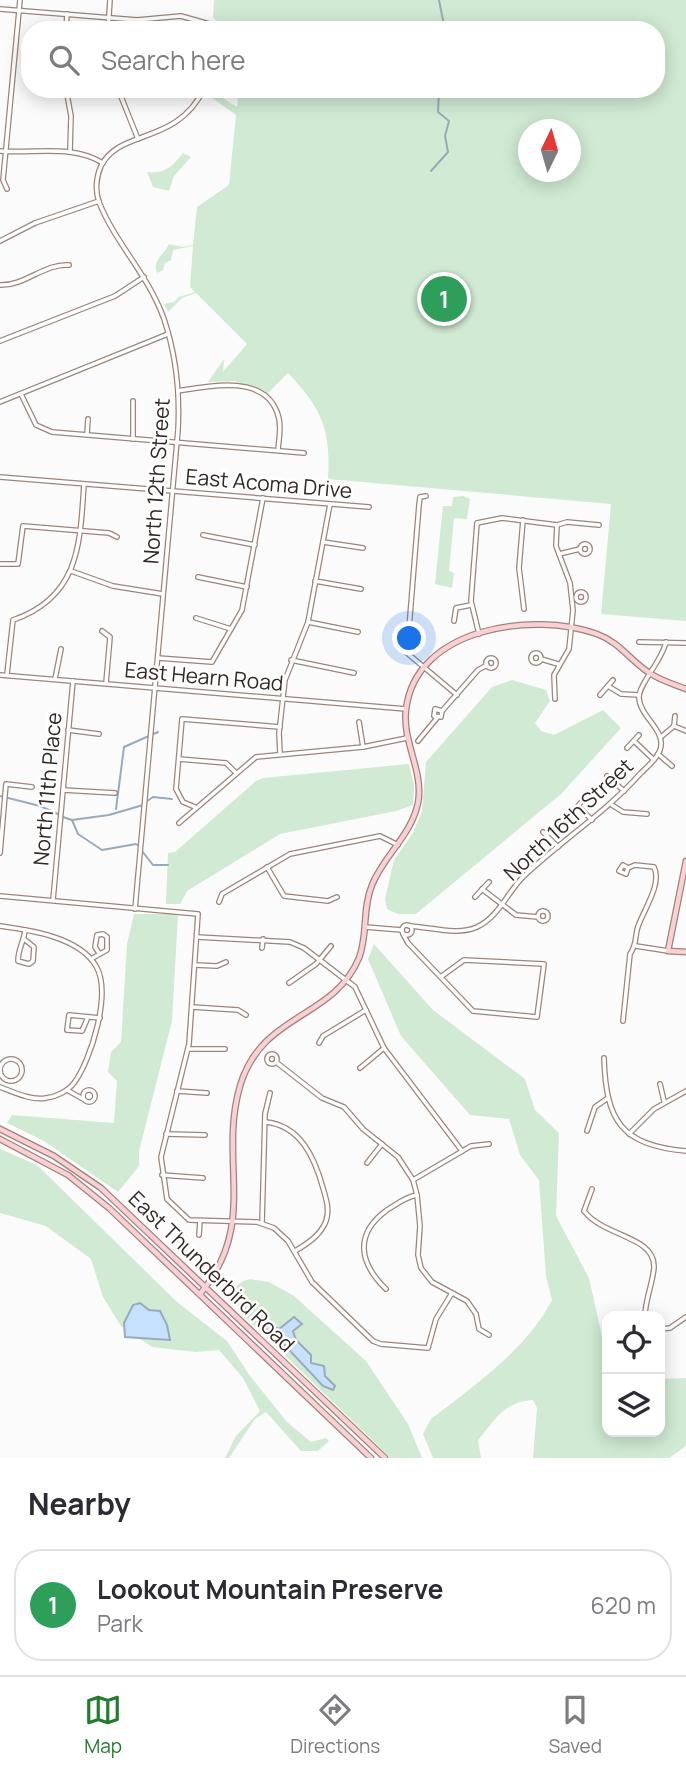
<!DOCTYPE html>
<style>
body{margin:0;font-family:Manrope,sans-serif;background:#f7f7f7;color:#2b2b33}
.controls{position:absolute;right:21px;bottom:21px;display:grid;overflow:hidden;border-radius:14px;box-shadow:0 4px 18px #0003}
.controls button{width:63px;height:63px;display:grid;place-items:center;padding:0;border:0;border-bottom:2px solid #e1e1e2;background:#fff;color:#2b2b33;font:35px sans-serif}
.compass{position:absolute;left:518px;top:119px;width:63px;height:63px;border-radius:50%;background:#fff;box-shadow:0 4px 18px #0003;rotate:5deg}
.you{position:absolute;left:410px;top:639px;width:24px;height:24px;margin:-18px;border:5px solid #fff;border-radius:50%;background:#1a73e8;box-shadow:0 0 0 10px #1a73e833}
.badge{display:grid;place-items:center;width:46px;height:46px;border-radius:50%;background:#227c2c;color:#fff;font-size:23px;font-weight:700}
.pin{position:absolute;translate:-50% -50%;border:4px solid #fff;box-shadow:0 2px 7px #0006}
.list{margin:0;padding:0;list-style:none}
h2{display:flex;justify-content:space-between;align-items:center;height:91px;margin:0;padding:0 28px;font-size:30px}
h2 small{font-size:23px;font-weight:400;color:#7c7c81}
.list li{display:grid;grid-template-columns:46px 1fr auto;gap:21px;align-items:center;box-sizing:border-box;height:112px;margin:0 14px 14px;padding:0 14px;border:2px solid #e1e1e2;border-radius:28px}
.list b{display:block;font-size:26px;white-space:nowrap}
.list p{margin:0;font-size:23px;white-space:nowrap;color:#7c7c81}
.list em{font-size:23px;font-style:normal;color:#7c7c81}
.icon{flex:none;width:38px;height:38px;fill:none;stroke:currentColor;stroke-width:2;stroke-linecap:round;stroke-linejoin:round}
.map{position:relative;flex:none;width:686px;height:1458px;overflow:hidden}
.search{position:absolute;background:#fff;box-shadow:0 4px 18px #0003;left:21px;right:21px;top:21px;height:77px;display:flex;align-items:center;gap:18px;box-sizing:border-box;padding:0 24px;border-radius:28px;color:#7c7c81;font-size:26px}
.sheet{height:217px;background:#fff}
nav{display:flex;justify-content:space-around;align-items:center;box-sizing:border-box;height:98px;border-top:2px solid #e1e1e2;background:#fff;font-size:19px;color:#7c7c81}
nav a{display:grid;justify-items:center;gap:4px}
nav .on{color:#227c2c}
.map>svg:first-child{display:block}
.green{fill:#d0ead3;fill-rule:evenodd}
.water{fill:#c6e1fd;stroke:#99aabc;stroke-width:2}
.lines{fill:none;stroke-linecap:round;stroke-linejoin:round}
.stream{stroke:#99aabc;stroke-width:2}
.street-casing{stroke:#9c847b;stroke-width:6}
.secondary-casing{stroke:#9c847b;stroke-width:7}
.street{stroke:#fff;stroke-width:3.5}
.secondary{stroke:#fbd0d4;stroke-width:4.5}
.labels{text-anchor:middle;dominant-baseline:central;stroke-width:5;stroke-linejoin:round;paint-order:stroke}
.street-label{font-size:21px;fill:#312824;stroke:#fff}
</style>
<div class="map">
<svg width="686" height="1458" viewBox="0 0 686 1458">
<rect width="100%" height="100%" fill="#fbfbfb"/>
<g class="green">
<path d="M214,0H686V621L601,614L611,504L328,479C331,429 322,409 288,373L267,394L235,381L208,382L224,359L223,372L247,344L196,293L182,298L168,312L164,304L174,302L186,289L179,297L195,292L190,287L193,246L173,250L171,260L165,263L163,270L157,273C152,260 164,255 169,244L183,247L193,245L197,207L229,185L236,115L212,98L218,95L237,107L239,89H656V30H225L213,17ZM528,130H570V172H528Z"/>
<path d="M183,153L191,157L174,176L169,191L153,187L147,172C165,174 172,167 183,153Z"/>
<polygon points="463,496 470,499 467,519 454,518 449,571 454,573 452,588 435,584 443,506 452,506 453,497"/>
<polygon points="512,680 546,690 550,701 535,723 541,731 554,735 603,710 621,728 561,794 416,914 398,914 387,909 385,899 394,860 413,833 422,811 426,762 492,687"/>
<polygon points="409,764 414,785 413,805 396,811 280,834 187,891 180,904 166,904 168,853 175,852 256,781 263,778"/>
<polygon points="134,914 178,914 172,1021 139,1151 139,1166 118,1192 44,1141 7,1123 12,1115 114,1123 117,1081 108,1072 111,1052 121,1042 127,944"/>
<path d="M374,944L433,1010L525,1079L535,1110L559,1133L556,1216L589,1278L605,1350L607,1432H660V1379L686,1378V1446L669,1458H533L537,1408L533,1400C503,1402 496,1419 478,1440L481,1458H433L423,1434L431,1419C475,1385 526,1350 552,1300L546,1276L539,1180L520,1155L509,1119L470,1115L401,1036L368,959Z"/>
<polygon points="0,1149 37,1165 177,1302 227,1341 250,1376 287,1422 311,1442 326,1438 329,1441 318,1451 301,1451 266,1412 255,1419 229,1458 225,1458 236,1436 260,1411 243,1378 219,1350 196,1352 152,1347 121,1326 103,1297 91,1259 46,1226 0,1213"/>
<path d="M250,1279L269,1282L294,1296L366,1361L408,1424L422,1458H391L243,1315C233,1299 227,1285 250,1279Z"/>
</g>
<g class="water">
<polygon points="140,1303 149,1310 160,1311 167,1325 170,1340 125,1337 124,1323 133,1305"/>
<polygon points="294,1317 302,1324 293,1331 296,1340 311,1355 311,1363 324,1366 325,1376 335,1386 333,1390 323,1386 277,1337 261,1326 262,1322 279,1329"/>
</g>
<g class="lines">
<g class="stream">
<polyline points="439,0 445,30"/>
<polyline points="431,171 448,152 445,136 449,121 438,112 439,89"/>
<polyline points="0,796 40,806 58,814"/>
<polyline points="147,801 153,797 172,799"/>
<polyline points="116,809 124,747 158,732"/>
<polyline points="63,817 72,820 78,834 102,850 136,844 139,846"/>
<polyline points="72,820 109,815 143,805"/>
<polyline points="142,851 153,865 168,865"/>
</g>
<defs>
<g id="street">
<polyline points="0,9 137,20 181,16 209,24 214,30"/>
<polyline points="66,30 67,14"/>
<polyline points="108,30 110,0"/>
<polyline points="66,89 71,116 70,151"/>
<polyline points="118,89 138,139"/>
<path d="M0,151C35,154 72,144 103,163"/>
<polyline points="7,189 3,180 20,0"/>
<polyline points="0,241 35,223 99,201"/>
<path d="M0,285C25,286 45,263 69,265"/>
<polyline points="0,341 115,296 144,277"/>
<path d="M178,391C208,386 263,374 277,412C282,424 279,438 278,450"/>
<polyline points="21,394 36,425 52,432 304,453"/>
<polyline points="133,401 133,439"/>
<polyline points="0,402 168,334"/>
<polyline points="87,434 88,419"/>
<polyline points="0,477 369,507"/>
<polyline points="426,496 420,497 419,505 407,653 457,695"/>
<polyline points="523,520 519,568 524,609"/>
<polyline points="557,525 567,522 599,525"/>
<polyline points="203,535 255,545"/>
<polyline points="323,542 363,548"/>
<circle cx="585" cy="549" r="5"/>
<polyline points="559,554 580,549"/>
<polyline points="0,564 18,564 23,526 109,533 117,537"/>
<polyline points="71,571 113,586 163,594"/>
<polyline points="198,577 247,587"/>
<polyline points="315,581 361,589"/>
<circle cx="581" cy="597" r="5"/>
<polyline points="196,618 231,629"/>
<polyline points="454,621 456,608 471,605"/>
<polyline points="308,622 358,632"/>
<polyline points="102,631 110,637 106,683"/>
<polyline points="479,634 471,601 477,523 502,518 557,525"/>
<polyline points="639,642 686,643"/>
<circle cx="536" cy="658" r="5"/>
<polyline points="158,658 212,662 242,610 263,498"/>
<circle cx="491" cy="663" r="5"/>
<polyline points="541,659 558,664"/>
<polyline points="291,660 354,673"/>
<path d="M7,674L13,620C80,597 80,543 84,484"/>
<polyline points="0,675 406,709"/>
<polyline points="55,679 61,649"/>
<polyline points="608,686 621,694 639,695"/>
<polyline points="600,695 613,680"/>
<polyline points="555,699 554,675 569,649 573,610 570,583 556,546 557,525"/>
<polyline points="442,711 435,709 434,716 441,717 442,711 478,670 487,665"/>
<polyline points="359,722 363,747"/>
<polyline points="674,726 686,731"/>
<polyline points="68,730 99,734"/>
<polyline points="661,737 674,726 675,716"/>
<polyline points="418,741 437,718"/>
<polyline points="634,741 654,760"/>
<polyline points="627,748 639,735"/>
<polyline points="280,754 279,733 285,680 308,622 330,504"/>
<polyline points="658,754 672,766"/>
<polyline points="179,759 226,763 236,773"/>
<polyline points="607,776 624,791"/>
<polyline points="63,790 115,793"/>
<polyline points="586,796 578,806 592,820"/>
<polyline points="612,805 623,812 647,814"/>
<polyline points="195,807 183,802 176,789 182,719 280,727"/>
<polyline points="179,823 256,757 363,747 407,738"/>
<polyline points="543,832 558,847"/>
<polyline points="0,853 6,784 32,787"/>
<polyline points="267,867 284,896 328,901 337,897"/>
<polyline points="482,889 516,915 538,917"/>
<polyline points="0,896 198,914 189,1044 161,1157 167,1199 189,1220 257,1222 274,1228 288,1241 312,1282 373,1341 381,1344 428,1348 436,1319 452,1293"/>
<polyline points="475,897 489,882"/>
<polyline points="53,900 73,681"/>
<polyline points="219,902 222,894 290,854 380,836 398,845"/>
<path d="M135,909L178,430C180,393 176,355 164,319C148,274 115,243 99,202C95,191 96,177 101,166C120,128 176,146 204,89"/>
<circle cx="543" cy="916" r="5"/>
<circle cx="407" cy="930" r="5"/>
<path d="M0,926C30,930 79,937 96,966C112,993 91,1060 74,1083C68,1091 56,1097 46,1098C32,1101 13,1092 0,1087"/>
<path d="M409,926C430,927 458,936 477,927C499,917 508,891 524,876C562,840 605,813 640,774C647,767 657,759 660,750C667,731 640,717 639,698C638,685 662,661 666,642"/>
<polyline points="365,927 402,930"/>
<polyline points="403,934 408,943 473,1011 537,1017 544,964 464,960 442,976"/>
<polyline points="197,937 290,942 304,948 355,987 384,1048 462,1151"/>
<path d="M24,939L34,947L33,961L29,964L18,961C18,948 24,942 25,930"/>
<polyline points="636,946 668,951"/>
<polyline points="262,948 263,939"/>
<polyline points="91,959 107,950 107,937 103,934 97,935 95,947 99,953"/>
<polyline points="195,965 217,966 226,962"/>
<polyline points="289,983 316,964 331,946"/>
<polyline points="192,1007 238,1010 246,1015"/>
<polyline points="88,1017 82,1031 67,1030 69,1015 100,1018"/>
<path d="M623,1021L630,954C638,943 634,935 639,924C645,908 662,883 654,867L635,865L628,868L623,865L619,871L626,874L628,868"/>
<polyline points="319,1043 323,1036 366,1010"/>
<polyline points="189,1049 225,1049"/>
<circle cx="272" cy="1059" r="5"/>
<path d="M604,1058C606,1121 621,1145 686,1151"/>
<circle cx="11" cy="1070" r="11"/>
<polyline points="276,1062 322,1098 344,1107 363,1129 398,1157 413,1180 417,1195 420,1226 418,1255 421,1268 432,1282 467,1301 476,1314 479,1329 489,1335"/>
<polyline points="360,1068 384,1048"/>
<polyline points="660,1084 664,1101"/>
<circle cx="89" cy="1096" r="6"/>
<polyline points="67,1090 83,1099"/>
<polyline points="177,1091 207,1093"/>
<path d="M265,1122C301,1125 315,1159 323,1188C326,1199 330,1209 326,1221C321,1235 307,1244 295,1251"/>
<polyline points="587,1131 595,1107 608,1098"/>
<polyline points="166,1134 205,1135"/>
<polyline points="629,1134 654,1109 686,1091"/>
<polyline points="367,1163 382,1144"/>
<polyline points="162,1175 203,1178"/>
<polyline points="413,1180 471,1146 489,1144"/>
<path d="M592,1189L584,1211C604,1237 655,1236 654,1267C653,1283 645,1300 645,1316"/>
<polyline points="262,1223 265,1114 270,1093"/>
<polyline points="199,1235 200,1221"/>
<path d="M386,1289C359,1263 354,1234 387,1210C397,1204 405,1197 417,1195"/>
<polyline points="660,1329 670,1328 686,1317"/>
</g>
<g id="secondary">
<polyline points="686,861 668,951 686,952"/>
<polyline points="0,1129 54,1156 101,1188 385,1458"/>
<polyline points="0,1139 68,1175 109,1208 371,1458"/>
<path d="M200,1294C259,1223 218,1162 240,1086C262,1012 333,1020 359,958C368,935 362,909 372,885C384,855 411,836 418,803C424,771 402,742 406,710C415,627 534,611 597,634C619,642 629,659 648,672C659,680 673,684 686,689"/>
</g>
</defs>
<use href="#street" class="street-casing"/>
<use href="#secondary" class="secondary-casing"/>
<use href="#street" class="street"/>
<use href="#secondary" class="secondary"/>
</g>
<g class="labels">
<g class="street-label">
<text transform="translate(156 481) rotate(-86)">North 12th Street</text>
<text transform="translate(269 483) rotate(5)">East Acoma Drive</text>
<text transform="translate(204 676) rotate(5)">East Hearn Road</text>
<text transform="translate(47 789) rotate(-85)">North 11th Place</text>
<text transform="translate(568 819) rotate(-43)">North 16th Street</text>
<text transform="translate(212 1271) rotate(44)">East Thunderbird Road</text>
</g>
</g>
</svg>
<div class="controls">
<button><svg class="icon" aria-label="locate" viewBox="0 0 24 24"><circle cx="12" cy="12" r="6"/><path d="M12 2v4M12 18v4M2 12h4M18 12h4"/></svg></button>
<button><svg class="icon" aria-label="layers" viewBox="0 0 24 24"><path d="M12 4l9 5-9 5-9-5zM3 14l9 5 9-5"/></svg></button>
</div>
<svg class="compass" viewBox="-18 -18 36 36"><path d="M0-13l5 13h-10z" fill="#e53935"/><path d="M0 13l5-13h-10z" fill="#7c7c81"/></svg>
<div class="you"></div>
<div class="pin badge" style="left:444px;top:299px;background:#2e9e5b">1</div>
<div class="search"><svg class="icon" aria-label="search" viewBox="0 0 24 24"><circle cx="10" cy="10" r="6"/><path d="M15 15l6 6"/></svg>Search here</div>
</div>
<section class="sheet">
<h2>Nearby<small></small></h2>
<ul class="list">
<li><span class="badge" style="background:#2e9e5b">1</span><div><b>Lookout Mountain Preserve</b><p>Park</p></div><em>620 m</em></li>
</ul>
</section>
<nav>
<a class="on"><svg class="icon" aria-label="map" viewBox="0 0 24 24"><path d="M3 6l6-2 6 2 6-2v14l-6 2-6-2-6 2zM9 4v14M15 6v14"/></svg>Map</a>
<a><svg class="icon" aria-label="directions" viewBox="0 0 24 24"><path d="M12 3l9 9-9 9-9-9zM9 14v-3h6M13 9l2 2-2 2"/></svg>Directions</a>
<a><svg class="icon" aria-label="saved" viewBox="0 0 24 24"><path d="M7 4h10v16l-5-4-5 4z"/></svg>Saved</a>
</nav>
